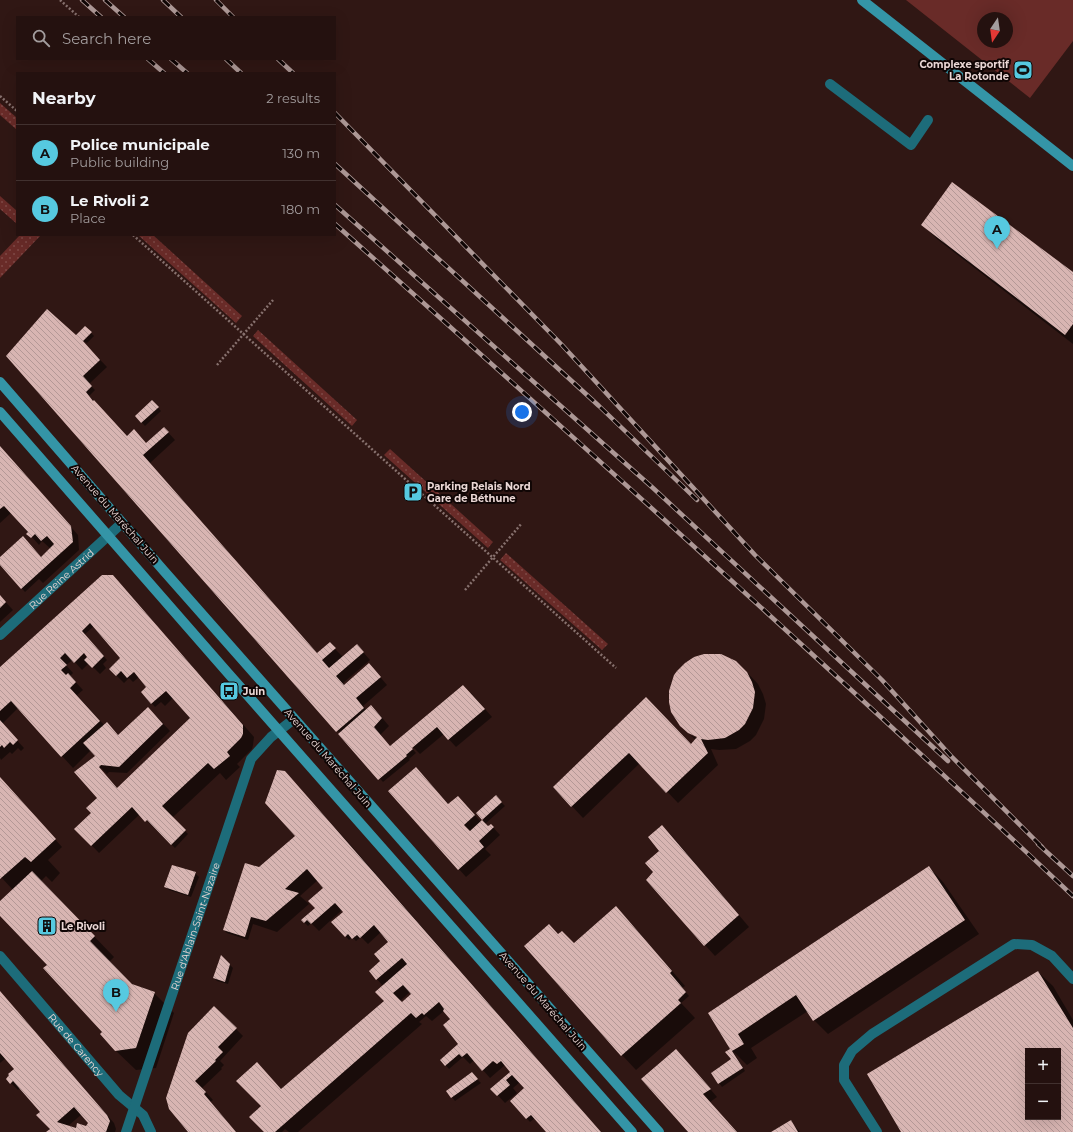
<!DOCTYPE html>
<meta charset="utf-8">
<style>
body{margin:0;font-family:Montserrat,sans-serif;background:#301f1d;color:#f1f3f6}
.controls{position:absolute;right:12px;bottom:12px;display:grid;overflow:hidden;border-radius:0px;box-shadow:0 4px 16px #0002}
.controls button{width:36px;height:36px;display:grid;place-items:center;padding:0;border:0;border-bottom:1px solid #41312f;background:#24110f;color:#f1f3f6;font:20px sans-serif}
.compass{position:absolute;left:977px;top:12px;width:36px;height:36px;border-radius:50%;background:#24110f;box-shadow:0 4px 16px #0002;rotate:193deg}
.you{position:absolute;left:522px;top:412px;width:14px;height:14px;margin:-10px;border:3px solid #fff;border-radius:50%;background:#1a73e8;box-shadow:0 0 0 6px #1a73e833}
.badge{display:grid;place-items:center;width:26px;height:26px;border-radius:50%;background:#56c9e0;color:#111;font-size:13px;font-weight:700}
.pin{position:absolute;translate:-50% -33px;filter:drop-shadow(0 1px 2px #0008)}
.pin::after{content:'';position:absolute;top:21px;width:14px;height:12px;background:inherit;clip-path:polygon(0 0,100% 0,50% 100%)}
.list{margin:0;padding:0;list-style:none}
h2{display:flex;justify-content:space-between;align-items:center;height:52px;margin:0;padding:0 16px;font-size:17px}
h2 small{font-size:13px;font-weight:400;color:#a39d9e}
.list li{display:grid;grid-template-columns:26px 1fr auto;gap:12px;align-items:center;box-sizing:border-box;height:56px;padding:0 16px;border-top:1px solid #41312f}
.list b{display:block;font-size:15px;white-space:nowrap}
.list p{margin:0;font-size:13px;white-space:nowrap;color:#a39d9e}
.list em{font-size:13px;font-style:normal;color:#a39d9e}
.icon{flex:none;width:22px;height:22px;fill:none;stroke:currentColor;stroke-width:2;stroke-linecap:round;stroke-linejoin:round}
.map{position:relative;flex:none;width:1073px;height:1132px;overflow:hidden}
.search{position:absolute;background:#24110f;box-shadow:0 4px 16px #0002;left:16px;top:16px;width:320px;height:44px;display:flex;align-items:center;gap:10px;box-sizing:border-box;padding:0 14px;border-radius:0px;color:#a39d9e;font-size:15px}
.panel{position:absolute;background:#24110f;box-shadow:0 4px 16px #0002;left:16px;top:72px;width:320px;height:164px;border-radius:0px}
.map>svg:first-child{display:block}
.grass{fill:url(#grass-dots)}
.pitch{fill:#692b28;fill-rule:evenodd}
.shadow{fill:#0007;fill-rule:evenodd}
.building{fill:url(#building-back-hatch);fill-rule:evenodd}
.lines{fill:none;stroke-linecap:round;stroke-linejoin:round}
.path{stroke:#87716e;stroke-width:2.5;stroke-dasharray:2 2;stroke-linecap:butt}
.lane{stroke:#1d6c7a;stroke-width:10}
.street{stroke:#1d6c7a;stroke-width:10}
.secondary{stroke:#3495a7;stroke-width:10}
.rail-casing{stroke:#ad9896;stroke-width:4.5}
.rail{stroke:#100605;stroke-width:3;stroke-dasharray:9;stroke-linecap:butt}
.labels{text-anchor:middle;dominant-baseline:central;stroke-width:4;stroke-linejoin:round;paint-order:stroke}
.poi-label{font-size:10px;font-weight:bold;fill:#ead7d5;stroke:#100605;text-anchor:start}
.street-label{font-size:10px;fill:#ead7d5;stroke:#100605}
</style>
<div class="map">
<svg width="1073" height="1132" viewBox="0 0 1073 1132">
<defs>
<pattern id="grass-dots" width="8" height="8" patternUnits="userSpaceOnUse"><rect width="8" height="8" fill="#692b28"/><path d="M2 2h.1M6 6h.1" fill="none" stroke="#7f4946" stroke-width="1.8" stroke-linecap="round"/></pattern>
<pattern id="building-back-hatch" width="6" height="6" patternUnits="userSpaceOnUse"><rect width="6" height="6" fill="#d8b5b2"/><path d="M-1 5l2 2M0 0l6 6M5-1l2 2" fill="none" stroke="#b49896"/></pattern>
</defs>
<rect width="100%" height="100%" fill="#301714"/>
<g class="grass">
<polygon points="0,103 17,118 17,130 0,115"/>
<polygon points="0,196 17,211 17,224 0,209"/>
<polygon points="20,235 41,235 0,278 0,256"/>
<polygon points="138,235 153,235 242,316 236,323"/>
<polygon points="258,330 357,420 352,426 253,336"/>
<polygon points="390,449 493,542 488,548 384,455"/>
<polygon points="506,553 608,644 602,650 500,560"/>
</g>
<path class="pitch" d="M906,0H1073V41L1030,98ZM983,18H1007V42H983Z"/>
<g class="shadow">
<polygon points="923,225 1073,273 1073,344 937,239"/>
<polygon points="91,333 94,336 87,343 83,341"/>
<polygon points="83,342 107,367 89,384 95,390 89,396 127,437 146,444 164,428 175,440 150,463 317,654 330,644 343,657 357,645 370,660 343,683 345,685 376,672 387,685 363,706 366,710 378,713 389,726 380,735 390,747 471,693 492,717 456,747 444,734 420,754 412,746 411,747 416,753 409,759 410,760 383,782 7,356"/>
<polygon points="152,402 161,411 145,426 136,416"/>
<polygon points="0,446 78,535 79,550 43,583 39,579 25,592 0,563 0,558 41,558 51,549 42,541 39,545 11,513 0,523"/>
<path d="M113,576L254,737L253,745L252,749L237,764L240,767L226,780L220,773L172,818L188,834L175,848L140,814L99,853L76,829L92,813L99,798L97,756L91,750L73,768L18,708L2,724L24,748L21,751L18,748L12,754L10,752L1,760L0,758V668ZM94,626L122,658L116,675L124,683L129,678L133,682L139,677L150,692H142L155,707L161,702L165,706L173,698L191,718L117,789L100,769L101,768L107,774L109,772L127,773L170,731L156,716L119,736L104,725L77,695L83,690L70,676L73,673L66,665L73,660L82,670L89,663L100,674L106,668L103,664L107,660L84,635Z"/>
<polygon points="0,596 13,610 0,622"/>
<polygon points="740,665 758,684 763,694 766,704 764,719 756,735 750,741 736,749 719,750 711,749 718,765 678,803 640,763 583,818 554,787 646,698 691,745 696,740 690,735 701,740"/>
<polygon points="416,768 449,805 465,804 481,822 484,820 478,813 496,797 505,806 485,824 488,827 491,825 500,835 485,849 491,855 466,877 389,791"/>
<polygon points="0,778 62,847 48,860 60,873 52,882 46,876 41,881 114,957 109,962 133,986 154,993 174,1013 156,1068 136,1070 115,1050 103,1032 48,965 0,914 0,902 13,890 0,876"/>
<path d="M292,780L348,842L601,1132H547L535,1118L530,1122L511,1101L526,1088L520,1082L513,1088L517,1093L505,1103L492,1089L511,1072L505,1065L490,1078L474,1060L470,1064L463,1057L449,1069L441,1060L460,1044L451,1019L444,1011L432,1021L426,1016L419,1022L422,1024L298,1132H289L285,1129L282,1132H266L257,1064L282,1090L385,1001L383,986L370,971L382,961L389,942L381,932L368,944L361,937L356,941L352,937L349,940L332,922L344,912L342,910L319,931L311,923L308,926L302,920L316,908L324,888L318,880L300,896L309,904L277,932L253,924L248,940L227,933L224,930L260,868L296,836ZM410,992L412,994L402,1003L400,1001Z"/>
<polygon points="662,826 673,837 749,927 715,956 705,945 660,851"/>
<polygon points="929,867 943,882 979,934 828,1034 814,1020 808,1011 751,1048 757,1058 747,1065 733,1051 745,1071 722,1087 712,1074 732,1060 732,1049 709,1014"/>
<polygon points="195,873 199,877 191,897 169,890 166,887"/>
<polygon points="616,907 630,922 685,986 682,988 689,996 681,1003 695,1018 636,1070 622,1055 559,935 574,944"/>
<polygon points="221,956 233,968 228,984 217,981 214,978"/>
<path d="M1038,972L1053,986L1073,1020V1132H902ZM1028,1051H1058V1117H1028Z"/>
<path d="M0,992L114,1123L116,1129L115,1132H48L51,1129L41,1112L20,1088L18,1090L7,1079L16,1069L6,1058L0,1063ZM82,1114L89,1123L87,1127L77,1129L68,1126Z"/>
<polygon points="214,1007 243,1036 220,1061 224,1065 221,1068 222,1069 202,1088 213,1100 210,1102 236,1132 189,1132 170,1109"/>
<polygon points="683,1057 717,1097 710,1102 736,1132 689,1132"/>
<polygon points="475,1077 481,1083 455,1101 447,1091"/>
<polygon points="790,1121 800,1132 773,1132"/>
</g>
<g class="building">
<polygon points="952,182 1073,272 1073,324 1065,335 921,225"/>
<polygon points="47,309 76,335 85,326 92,332 83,341 100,360 83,376 92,386 86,392 93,401 94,400 127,436 134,429 146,443 164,427 169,432 143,455 317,653 330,642 336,648 322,660 329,668 357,644 364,652 336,676 344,685 369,663 381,677 356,698 364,708 336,732 6,356"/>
<polygon points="152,400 159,407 141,423 135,416"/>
<polygon points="0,446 71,526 73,542 21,589 0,565 0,557 23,536 41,557 54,544 47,536 41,541 35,534 31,538 26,534 28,532 4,506 0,509"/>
<polygon points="102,575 113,575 243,725 243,734 241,738 227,752 230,756 214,769 208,763 162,806 186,830 171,845 147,820 145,822 132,807 91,846 74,829 91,813 86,808 97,798 74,772 95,756 83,743 107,722 118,735 148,707 163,724 119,767 101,765 99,767 117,788 190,718 166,691 151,704 141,692 146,687 134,672 127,678 121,671 116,676 109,669 120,658 90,623 82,631 104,656 92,668 84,660 87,657 84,653 74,663 65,653 60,658 67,665 61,670 66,675 68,673 76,682 70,688 100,721 61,757 11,701 0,711 0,667"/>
<polygon points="0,595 6,602 0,608"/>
<polygon points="704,654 721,654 736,661 747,672 752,682 755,692 753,708 745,724 739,730 725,738 708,740 701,739 708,753 666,793 629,753 571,807 553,787 646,697 691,744 697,737 688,733 680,726 671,712 669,702 669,691 674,675 677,671 685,663 694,657"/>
<polygon points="463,685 485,709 448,740 437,727 412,748 413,749 406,755 407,756 378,780 338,734 371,705 382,718 374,727 390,746"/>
<polygon points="0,720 18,740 13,745 10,742 4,748 2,745 0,747"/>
<polygon points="416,767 448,804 458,796 475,815 464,825 470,831 482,820 488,826 491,824 494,827 479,841 484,847 458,870 388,791"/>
<path d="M277,770L285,771L601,1132H546L531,1115L526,1119L510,1101L524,1088L512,1075L506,1080L510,1085L497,1096L490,1089L510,1072L501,1061L497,1064L493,1061L482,1071L467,1053L462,1057L459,1054L445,1066L440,1060L458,1044L443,1025L450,1019L443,1011L444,1009L439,1002L424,1015L422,1013L416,1018L411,1013L275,1132H264L249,1117L261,1106L236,1081L257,1062L281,1089L384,1001L375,992L407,964L402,958L376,980L369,971L380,961L374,954L388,942L374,925L360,938L357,935L352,939L348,934L345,937L331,922L343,912L335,903L311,924L307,920L304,923L301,920L315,908L308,901L323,888L307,869L285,889L299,893L266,921L251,917L245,937L223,930L245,863L259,867L295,836L265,803ZM403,985L411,994L402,1002L393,993Z"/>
<polygon points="0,777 56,839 31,862 25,857 0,879"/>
<polygon points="496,795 502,802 482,820 476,813"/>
<polygon points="662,825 739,915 704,946 646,880 653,872 645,863 659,851 648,837"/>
<polygon points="172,865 196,872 188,895 164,887"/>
<polygon points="929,866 965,920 813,1021 796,995 738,1034 744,1044 732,1051 743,1068 718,1084 711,1073 731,1059 725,1052 730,1049 708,1013"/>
<polygon points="32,871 95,936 90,941 132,984 155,992 136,1048 115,1051 100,1034 102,1032 43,968 47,965 0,916 0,901"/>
<polygon points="616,906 672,971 670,973 686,992 678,1000 681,1003 621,1056 524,946 549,924 558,934 562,931 574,943"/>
<polygon points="221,955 230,964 225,982 213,978"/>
<path d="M1038,971L1073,1028V1132H901L867,1074ZM1028,1051H1058V1117H1028Z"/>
<path d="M0,991L107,1115L110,1121L106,1132H46L50,1129L36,1115L40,1112L13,1081L10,1084L6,1079L9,1075L8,1074L14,1069L0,1053ZM74,1107L88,1123L86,1126L77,1123L76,1128L57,1122Z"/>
<polygon points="214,1006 237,1028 218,1047 223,1052 215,1060 216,1061 195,1081 206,1092 204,1094 236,1132 188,1132 169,1109 166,1098 188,1033"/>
<polygon points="676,1049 711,1089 703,1094 737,1132 688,1132 641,1079"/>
<polygon points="472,1072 478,1079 451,1098 446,1091"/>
<polygon points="791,1120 798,1132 771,1132"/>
</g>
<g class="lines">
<g class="path">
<polyline points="60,0 79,17"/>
<polyline points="0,96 17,111"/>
<polyline points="133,235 616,668"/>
<polyline points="217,365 273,300"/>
<polyline points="465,590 522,523"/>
</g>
<g class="lane">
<polyline points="830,84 911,145 928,120"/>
<polyline points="877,1132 844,1080 844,1065 852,1051 872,1034 1014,944 1032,945 1052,956 1073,979"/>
</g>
<g class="street">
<path id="s1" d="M0,635L122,523"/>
<path id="s2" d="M0,956L119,1095L143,1115L151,1132"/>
<path id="s3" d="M126,1132L251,759L271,737L294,719"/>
</g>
<g class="secondary">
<polyline points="862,0 1073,166"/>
<polyline points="0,382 164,571 659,1132"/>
<polyline points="0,412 227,672 632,1132"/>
</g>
<defs>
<g id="rail">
<polyline points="82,0 101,17"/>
<polyline points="105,0 124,17"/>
<polyline points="163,0 181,17"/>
<polyline points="216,0 233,17"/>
<polyline points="148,59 164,73"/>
<polyline points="171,59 187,73"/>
<polyline points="226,59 241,73"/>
<polyline points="278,59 293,73"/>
<polyline points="335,113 562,345 755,555 882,680 951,756 1042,847"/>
<polyline points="335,164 599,406 697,500"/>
<polyline points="335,205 653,488 948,761"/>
<path d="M335,224C583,445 831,668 1073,896"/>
<polyline points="1038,844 1073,876"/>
</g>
</defs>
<use href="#rail" class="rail-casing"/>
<use href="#rail" class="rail"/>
</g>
<defs>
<symbol id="stadium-square" viewBox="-11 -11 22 22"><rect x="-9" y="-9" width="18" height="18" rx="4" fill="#56c9e0" stroke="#100605"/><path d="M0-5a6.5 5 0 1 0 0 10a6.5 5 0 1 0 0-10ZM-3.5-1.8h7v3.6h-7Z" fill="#111"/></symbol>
<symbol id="parking-square" viewBox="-11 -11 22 22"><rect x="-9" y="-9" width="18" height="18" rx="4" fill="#56c9e0" stroke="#100605"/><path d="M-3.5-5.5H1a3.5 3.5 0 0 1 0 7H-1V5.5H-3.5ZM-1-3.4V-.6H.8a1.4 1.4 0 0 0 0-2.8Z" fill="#111"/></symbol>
<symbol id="bus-square" viewBox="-11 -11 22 22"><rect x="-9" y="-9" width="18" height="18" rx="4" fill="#56c9e0" stroke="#100605"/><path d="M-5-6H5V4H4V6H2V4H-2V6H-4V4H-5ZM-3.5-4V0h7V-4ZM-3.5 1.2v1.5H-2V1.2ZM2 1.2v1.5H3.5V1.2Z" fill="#111"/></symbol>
<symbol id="building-square" viewBox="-11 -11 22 22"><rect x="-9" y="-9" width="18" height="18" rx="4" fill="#56c9e0" stroke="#100605"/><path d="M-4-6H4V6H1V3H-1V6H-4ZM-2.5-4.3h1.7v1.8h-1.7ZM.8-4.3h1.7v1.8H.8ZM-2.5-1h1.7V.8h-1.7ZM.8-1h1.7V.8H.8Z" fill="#111"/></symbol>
</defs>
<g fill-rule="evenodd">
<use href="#stadium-square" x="1012" y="59" width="22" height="22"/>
<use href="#parking-square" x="402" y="481" width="22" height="22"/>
<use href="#bus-square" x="218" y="680" width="22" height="22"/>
<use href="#building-square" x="36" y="915" width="22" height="22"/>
</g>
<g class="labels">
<g class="poi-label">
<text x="1009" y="64" text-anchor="end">Complexe sportif<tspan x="1009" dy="12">La Rotonde</tspan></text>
<text x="427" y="486">Parking Relais Nord<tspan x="427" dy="12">Gare de Béthune</tspan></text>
<text x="243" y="691">Juin</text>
<text x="61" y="926">Le Rivoli</text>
</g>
<g class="street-label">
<text transform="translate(115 514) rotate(49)">Avenue du Maréchal Juin</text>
<text stroke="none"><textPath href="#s1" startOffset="83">Rue Reine Astrid</textPath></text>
<text transform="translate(328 758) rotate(49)">Avenue du Maréchal Juin</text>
<text stroke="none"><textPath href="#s3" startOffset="217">Rue d'Ablain-Saint-Nazaire</textPath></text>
<text transform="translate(543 1001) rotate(49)">Avenue du Maréchal Juin</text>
<text stroke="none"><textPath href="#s2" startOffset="117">Rue de Carency</textPath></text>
</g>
</g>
</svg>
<div class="controls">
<button>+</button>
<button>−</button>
</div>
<svg class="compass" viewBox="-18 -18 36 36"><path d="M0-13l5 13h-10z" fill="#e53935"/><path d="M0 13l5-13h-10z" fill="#a39d9e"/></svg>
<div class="you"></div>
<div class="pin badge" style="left:997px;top:249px">A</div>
<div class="pin badge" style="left:116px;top:1012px">B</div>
<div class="search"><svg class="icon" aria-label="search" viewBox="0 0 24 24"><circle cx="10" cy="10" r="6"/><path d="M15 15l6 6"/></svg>Search here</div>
<section class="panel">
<h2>Nearby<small>2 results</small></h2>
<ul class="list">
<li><span class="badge">A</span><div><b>Police municipale</b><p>Public building</p></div><em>130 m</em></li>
<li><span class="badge">B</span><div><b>Le Rivoli 2</b><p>Place</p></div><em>180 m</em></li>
</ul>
</section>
</div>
